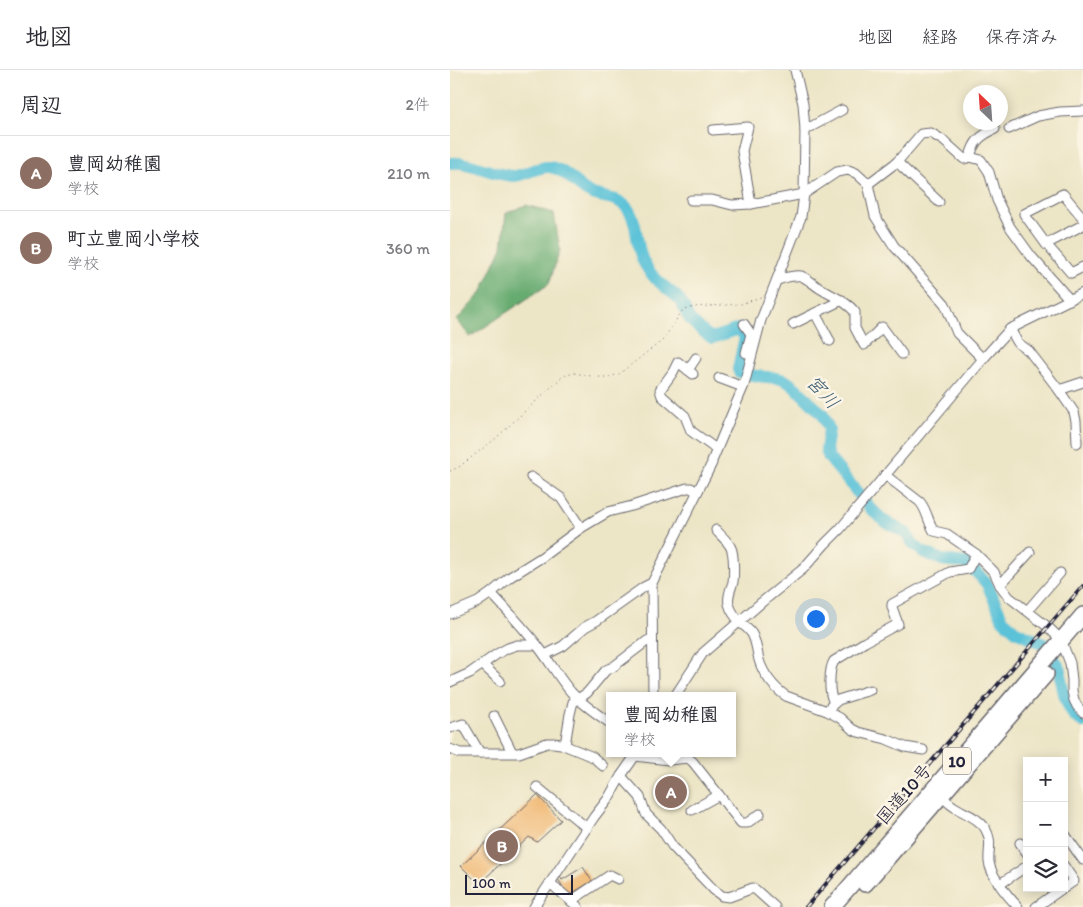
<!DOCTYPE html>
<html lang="ja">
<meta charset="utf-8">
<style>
body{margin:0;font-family:Itim,"Klee One",sans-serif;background:#f7f7f7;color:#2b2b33}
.controls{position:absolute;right:15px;bottom:15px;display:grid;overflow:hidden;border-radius:0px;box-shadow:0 2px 12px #0003}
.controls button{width:45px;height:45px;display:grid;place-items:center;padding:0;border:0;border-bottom:1px solid #e1e1e2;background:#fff;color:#2b2b33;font:25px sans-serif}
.compass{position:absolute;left:513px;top:15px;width:45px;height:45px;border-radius:50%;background:#fff;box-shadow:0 2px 12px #0003;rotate:335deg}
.scale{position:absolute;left:15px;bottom:12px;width:108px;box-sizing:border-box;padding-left:5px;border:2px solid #22223b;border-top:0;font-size:14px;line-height:18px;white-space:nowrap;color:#22223b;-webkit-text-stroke:4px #fcf5e5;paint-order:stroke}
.you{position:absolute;left:365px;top:548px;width:18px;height:18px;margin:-12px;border:4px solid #fff;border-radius:50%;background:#1a73e8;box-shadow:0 0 0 8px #1a73e833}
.badge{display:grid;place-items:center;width:32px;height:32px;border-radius:50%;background:#1a73e8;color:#fff;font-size:16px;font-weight:700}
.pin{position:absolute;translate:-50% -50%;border:2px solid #fff;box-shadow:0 1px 5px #0006}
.popup{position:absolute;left:156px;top:622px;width:130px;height:65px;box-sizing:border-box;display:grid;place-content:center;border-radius:0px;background:#fff;filter:drop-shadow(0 1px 4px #0005);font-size:16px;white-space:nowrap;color:#7c7c81}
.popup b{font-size:19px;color:#2b2b33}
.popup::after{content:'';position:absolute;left:50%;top:100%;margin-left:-10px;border:10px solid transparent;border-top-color:#fff}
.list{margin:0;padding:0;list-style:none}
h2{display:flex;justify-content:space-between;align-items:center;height:65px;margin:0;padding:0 20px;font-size:21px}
h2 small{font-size:16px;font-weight:400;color:#7c7c81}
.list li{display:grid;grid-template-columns:32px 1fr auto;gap:15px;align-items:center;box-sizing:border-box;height:75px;padding:0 20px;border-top:1px solid #e1e1e2}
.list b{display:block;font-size:19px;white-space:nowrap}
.list p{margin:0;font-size:16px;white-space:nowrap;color:#7c7c81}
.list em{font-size:16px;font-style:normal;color:#7c7c81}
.icon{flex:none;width:28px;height:28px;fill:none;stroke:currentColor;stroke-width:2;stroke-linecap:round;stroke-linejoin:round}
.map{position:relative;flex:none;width:633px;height:837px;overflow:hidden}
header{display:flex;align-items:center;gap:30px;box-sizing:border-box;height:70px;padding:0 25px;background:#fff;border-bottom:1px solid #e1e1e2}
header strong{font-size:24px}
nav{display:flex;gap:28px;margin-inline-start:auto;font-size:18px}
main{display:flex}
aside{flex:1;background:#fff}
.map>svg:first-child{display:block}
.forest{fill:#66ab70;stroke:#446656}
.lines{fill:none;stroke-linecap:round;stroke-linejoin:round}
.river{stroke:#5bc2d8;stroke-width:12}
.building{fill:#f0b873}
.street-casing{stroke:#69666c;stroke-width:11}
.highway-casing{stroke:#69666c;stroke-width:18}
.path{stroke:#69666c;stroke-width:1;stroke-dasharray:1 4;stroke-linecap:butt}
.street{stroke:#fff;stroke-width:9}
.highway{stroke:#fff;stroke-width:15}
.rail-casing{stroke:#22223b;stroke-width:4}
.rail{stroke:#fcf5e5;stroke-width:2;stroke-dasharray:5.5;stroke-linecap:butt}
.labels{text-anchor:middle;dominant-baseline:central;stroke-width:5;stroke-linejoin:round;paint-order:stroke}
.shield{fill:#fcf5e5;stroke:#63616e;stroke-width:1}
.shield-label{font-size:16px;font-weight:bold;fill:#22223b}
.street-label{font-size:18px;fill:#22223b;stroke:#fcf5e5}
.water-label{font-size:19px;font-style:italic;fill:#365a72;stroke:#fcf5e5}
</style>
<header>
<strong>地図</strong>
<nav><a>地図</a><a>経路</a><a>保存済み</a></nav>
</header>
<main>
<aside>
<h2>周辺<small>2件</small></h2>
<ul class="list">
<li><span class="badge" style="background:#8d6e63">A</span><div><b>豊岡幼稚園</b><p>学校</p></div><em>210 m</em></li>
<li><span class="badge" style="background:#8d6e63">B</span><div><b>町立豊岡小学校</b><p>学校</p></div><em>360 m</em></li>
</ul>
</aside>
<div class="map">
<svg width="633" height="837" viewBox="0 0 633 837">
<rect width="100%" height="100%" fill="#fcf5e5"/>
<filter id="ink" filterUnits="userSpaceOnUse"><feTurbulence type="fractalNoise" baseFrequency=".02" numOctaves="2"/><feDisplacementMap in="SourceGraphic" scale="10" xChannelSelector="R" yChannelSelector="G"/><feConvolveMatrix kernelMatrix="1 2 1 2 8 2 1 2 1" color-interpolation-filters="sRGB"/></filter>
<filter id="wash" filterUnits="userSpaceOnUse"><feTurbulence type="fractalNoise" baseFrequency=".0096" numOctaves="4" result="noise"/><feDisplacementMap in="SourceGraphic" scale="20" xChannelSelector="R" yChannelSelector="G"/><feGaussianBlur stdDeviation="1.12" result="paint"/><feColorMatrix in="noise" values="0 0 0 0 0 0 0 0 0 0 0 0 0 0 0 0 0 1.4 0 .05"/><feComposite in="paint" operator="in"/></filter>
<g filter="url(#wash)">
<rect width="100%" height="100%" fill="#ece5c6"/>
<polygon class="forest" points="76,135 104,143 110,180 99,214 20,267 7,250 31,223 52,177 56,143"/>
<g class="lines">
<path class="river" d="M0,93C22,91 41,105 63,106C75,106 87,96 99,97C117,99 125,116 140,123C153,129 168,126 178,139C189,154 185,176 194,193C203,210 215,216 228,228C233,233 235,242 239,248C245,256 253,262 262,268L289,259L295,267L288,299L289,302L307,306L326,308L335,310L346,318L373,345L379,359L376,380L379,388L421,439L434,451L456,463L464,475L473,482L492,490L516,493L526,502L537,514L553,550L566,561L596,575L611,600V609L614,624L618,635L624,646L633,652"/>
</g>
<g id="blocks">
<g class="building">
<polygon points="87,725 111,750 87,772 79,767 29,814 11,796"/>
<polygon points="133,797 142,811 118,826 107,807 109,805 112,810"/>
</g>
</g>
</g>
<g filter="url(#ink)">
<use href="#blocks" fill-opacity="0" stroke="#69666c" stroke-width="1"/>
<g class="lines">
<defs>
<g id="street">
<polyline points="559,59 588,46 610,42 633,41"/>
<polyline points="263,60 298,57 292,81 301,134 354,124 387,102 398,100 406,103 418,114 425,146 444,176 495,234 507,263 533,289"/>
<polyline points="355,60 392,40"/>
<path d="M520,87C524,71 530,66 545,59"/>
<polyline points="447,92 489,132"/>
<polyline points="418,114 447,92 471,64 481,63 494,71 514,89 520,87 531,90 539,102 547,130 560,157 581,186 620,230"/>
<polyline points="241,130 262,130 282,135 301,134"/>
<polyline points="633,148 613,124 574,144 596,174 621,203 633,197"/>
<polyline points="596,174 633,155"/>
<path d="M327,210C334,208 343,205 351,206C359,209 364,215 371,219C384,227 396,231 405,242V258L414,275L432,257L452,284"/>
<polyline points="365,243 380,271"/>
<polyline points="294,254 301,264 296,283"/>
<polyline points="343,254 392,230"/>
<polyline points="560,259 568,273 579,281 609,320 624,342 626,351 627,373"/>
<polyline points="238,300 246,288"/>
<polyline points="243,304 228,292 223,302 210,320 212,326 235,346 241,361 266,379"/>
<polyline points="269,308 293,317"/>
<polyline points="609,320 633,312"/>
<path d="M435,405L470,432C477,440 478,452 484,461L497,464L526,484L544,502L550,515L559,527L598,557L611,570L620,593L622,610V621L624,630L627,636L633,643"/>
<polyline points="81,407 111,428 131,458"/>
<path d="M266,460C271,466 278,471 281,478C284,484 284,505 283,512C281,519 277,526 279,534C281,541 286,548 291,553C295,557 299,559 302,564C306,571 307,581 309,590C313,604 324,618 336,626L377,641L390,648L402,659L408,662L436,669L455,677L473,680"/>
<polyline points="550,515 580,482"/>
<path d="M41,523C57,540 73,557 87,575C99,590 108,607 121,622C132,634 147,644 160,653"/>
<polyline points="578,540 610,503"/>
<polyline points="0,544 28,532 41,523 60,507 92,487 131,458 158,442 182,436 237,418 241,418 247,422"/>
<polyline points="95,585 113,576 135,557 146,551 194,517 202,513"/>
<polyline points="33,595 50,611"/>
<polyline points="0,612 20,603 47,584 58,578 67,575 87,575"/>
<polyline points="203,626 202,513 262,393 262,391 294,315 311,250 351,147 354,124 355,60 353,34 345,0"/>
<polyline points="225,626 253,583 312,532 353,499 375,474 390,459 533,289 560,259 633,223"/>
<path d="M384,632C378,624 379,599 384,591L415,572L448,554L442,537V534L500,502L518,499L526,484"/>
<polyline points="380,637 388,630 420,620"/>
<polyline points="44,646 62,682"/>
<polyline points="0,658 13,654 30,683"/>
<polyline points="115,675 120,644 123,632 137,623 156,600 163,597 197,571 202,569"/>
<polyline points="0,679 10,683 69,683 97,673 103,673 111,674 143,687 153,696"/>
<polyline points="185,686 219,690 238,688 243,692 291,753 297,753 310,744"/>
<polyline points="171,706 190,727 196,744 211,759 223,777 264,820 272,826 279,827 303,818 306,820 325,837"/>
<polyline points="87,717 137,758"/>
<path d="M489,724C494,728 498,733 503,736C513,743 528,747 535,758C543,772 538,778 539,792C541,807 558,826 568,837"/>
<polyline points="242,740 269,725"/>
<polyline points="614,763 633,790"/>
<polyline points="570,773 577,783"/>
<polyline points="614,796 624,811 614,818"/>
<polyline points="100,813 128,837"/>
<polyline points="550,814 577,796"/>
<polyline points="121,831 160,805 168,809"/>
<polyline points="84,837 144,747 158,729 171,706 187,683"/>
<polyline points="586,837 613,818"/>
</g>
<g id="highway">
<polyline points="415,814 596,604"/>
<polyline points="382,837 633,545"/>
</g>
</defs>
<use href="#street" class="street-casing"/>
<use href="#highway" class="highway-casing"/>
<polyline class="path" points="0,401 9,397 45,369 113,306 124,303 147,307 159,307 169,304 213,270 232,241 244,237 291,234 311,227"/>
<use href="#street" class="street"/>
<use href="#highway" class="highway"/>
<defs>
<polyline id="rail" points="356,837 633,516"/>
</defs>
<use href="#rail" class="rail-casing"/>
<use href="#rail" class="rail"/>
</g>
</g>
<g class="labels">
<rect class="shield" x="493" y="677.5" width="28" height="27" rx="4"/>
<g class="shield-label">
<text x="507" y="691">10</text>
</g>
<g class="street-label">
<text transform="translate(454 724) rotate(-49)">国道10号</text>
</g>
<g class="water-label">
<text transform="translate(373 322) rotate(47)">宮川</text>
</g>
</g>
</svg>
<div class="controls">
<button>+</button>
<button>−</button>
<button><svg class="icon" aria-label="layers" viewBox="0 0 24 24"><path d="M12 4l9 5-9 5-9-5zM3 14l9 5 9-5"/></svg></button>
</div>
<svg class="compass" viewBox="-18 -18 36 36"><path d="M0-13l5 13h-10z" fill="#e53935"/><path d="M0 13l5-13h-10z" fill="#7c7c81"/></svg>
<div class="scale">100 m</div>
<div class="you"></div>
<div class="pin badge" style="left:221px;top:722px;background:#8d6e63">A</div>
<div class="popup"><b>豊岡幼稚園</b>学校</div>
<div class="pin badge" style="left:52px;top:776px;background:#8d6e63">B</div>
</div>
</main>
